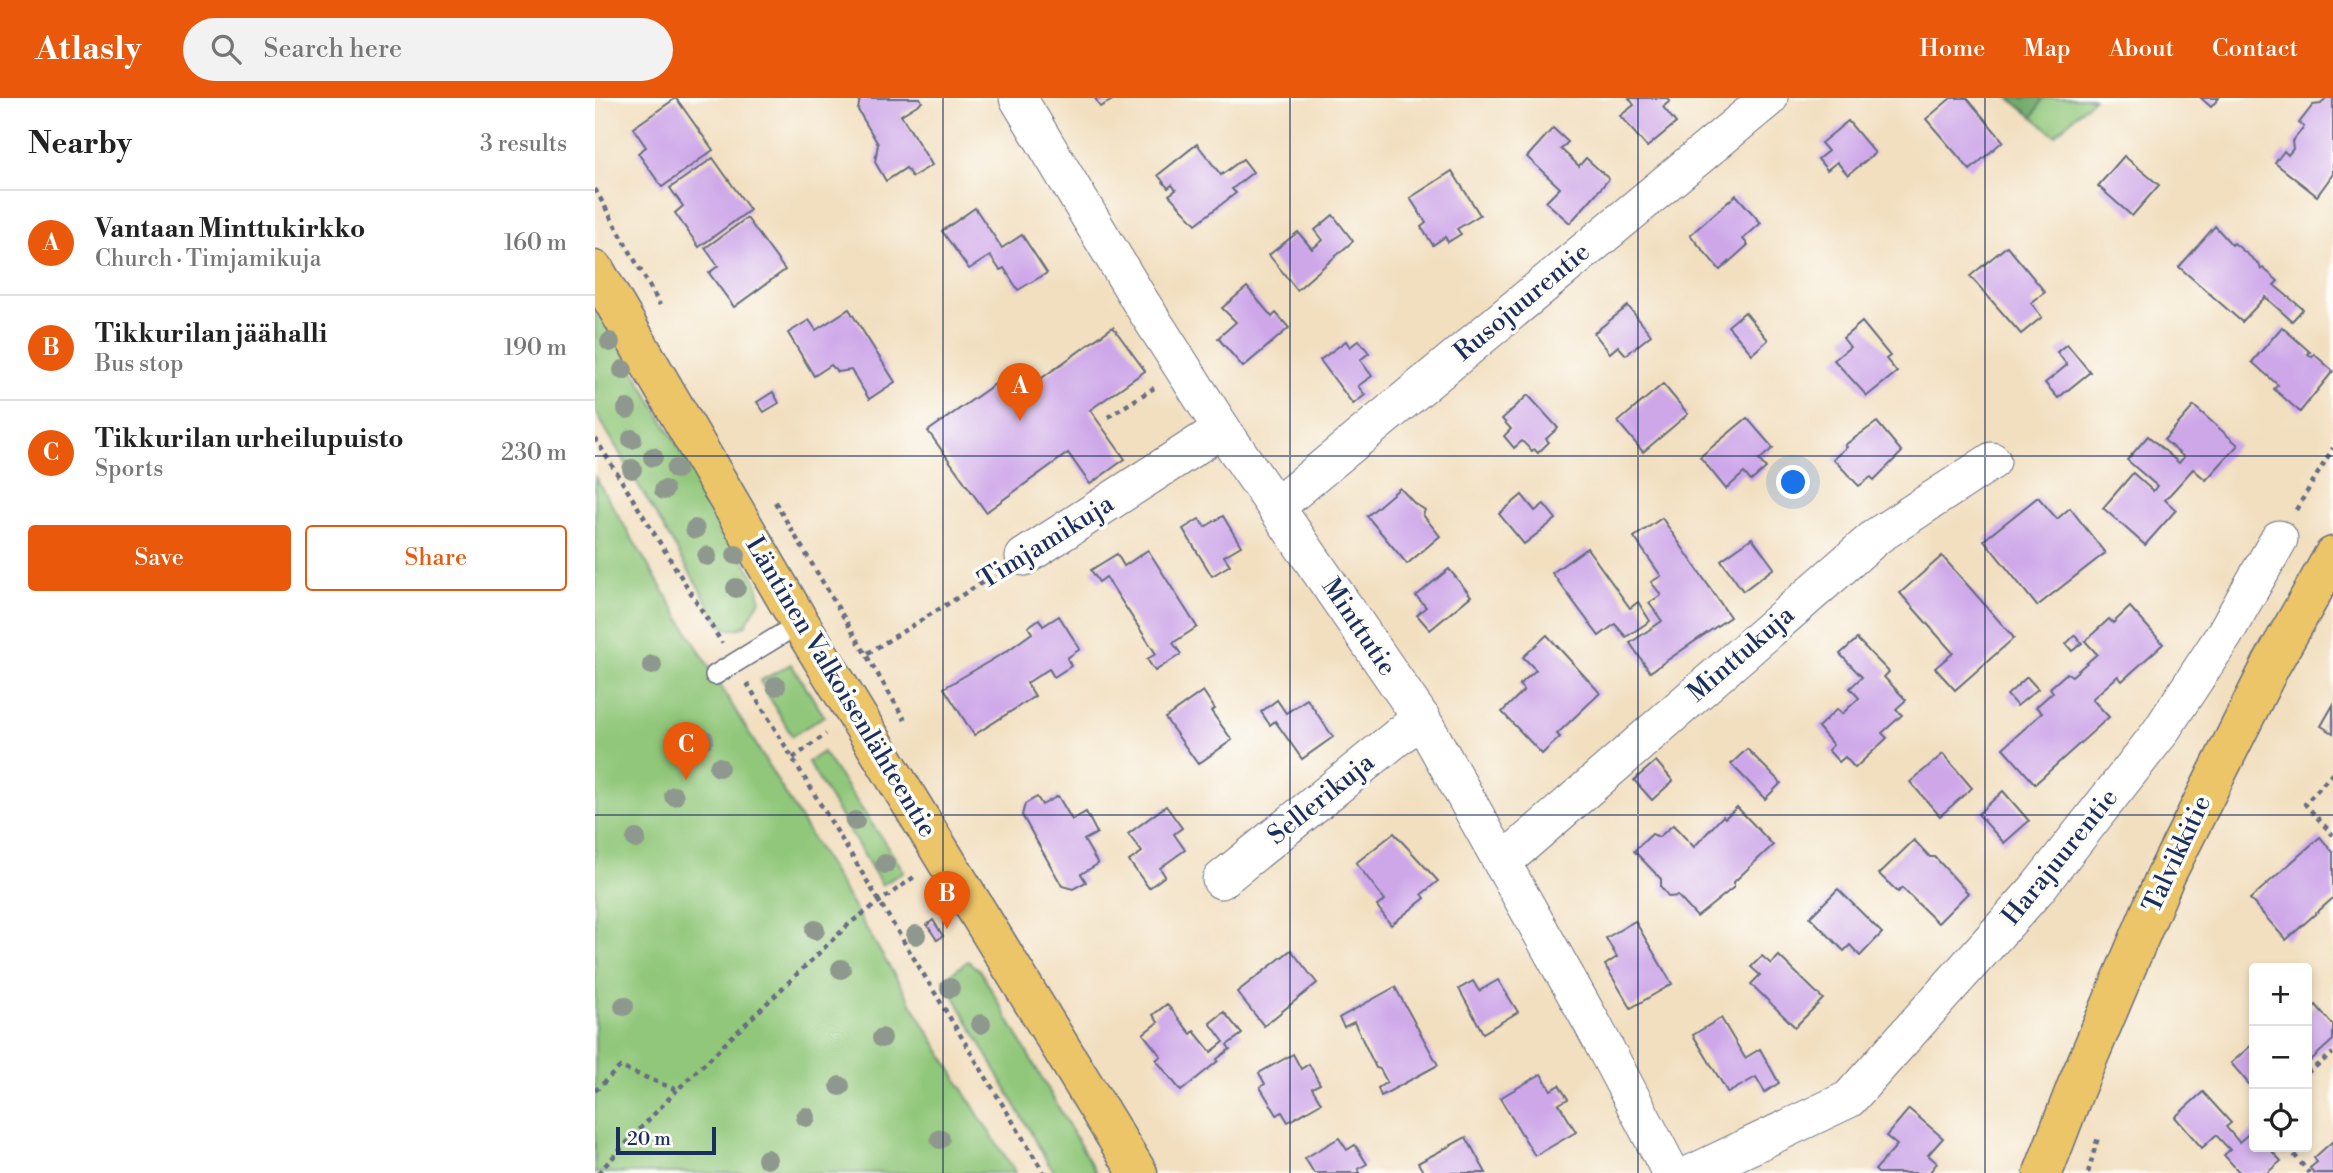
<!DOCTYPE html>
<meta charset="utf-8">
<style>
body{margin:0;font-family:"Libre Bodoni",serif;background:#f2f2f2;color:#222}
.controls{position:absolute;right:21px;bottom:21px;display:grid;overflow:hidden;border-radius:7px;box-shadow:0 4px 10px #0003}
.controls button{width:63px;height:63px;display:grid;place-items:center;padding:0;border:0;border-bottom:2px solid #e0e0e0;background:#fff;color:#222;font:35px sans-serif}
.scale{position:absolute;left:21px;bottom:18px;width:100px;box-sizing:border-box;padding-left:7px;border:4px solid #1b2f5e;border-top:0;font-size:19px;line-height:24px;white-space:nowrap;color:#1b2f5e;-webkit-text-stroke:5px #fdfcf7;paint-order:stroke}
.you{position:absolute;left:1199px;top:385px;width:24px;height:24px;margin:-18px;border:5px solid #fff;border-radius:50%;background:#1a73e8;box-shadow:0 0 0 10px #1a73e833}
.badge{display:grid;place-items:center;width:46px;height:46px;border-radius:50%;background:#ea580c;color:#fff;font-size:23px;font-weight:700}
.pin{position:absolute;translate:-50% -58px;filter:drop-shadow(0 2px 4px #0008)}
.pin::after{content:'';position:absolute;top:37px;width:24px;height:21px;background:inherit;clip-path:polygon(0 0,100% 0,50% 100%)}
.list{margin:0;padding:0;list-style:none}
h2{display:flex;justify-content:space-between;align-items:center;height:91px;margin:0;padding:0 28px;font-size:30px}
h2 small{font-size:23px;font-weight:400;color:#767676}
.list li{display:grid;grid-template-columns:46px 1fr auto;gap:21px;align-items:center;box-sizing:border-box;height:105px;padding:0 28px;border-top:2px solid #e0e0e0}
.list b{display:block;font-size:26px;white-space:nowrap}
.list p{margin:0;font-size:23px;white-space:nowrap;color:#767676}
.list em{font-size:23px;font-style:normal;color:#767676}
.actions{display:flex;gap:14px;padding:21px 28px}
.actions a{flex:1;padding:16px 0;border:2px solid #ea580c;border-radius:7px;text-align:center;font-size:24px;color:#ea580c}
.actions .main{background:#ea580c;color:#fff}
.icon{flex:none;width:38px;height:38px;fill:none;stroke:currentColor;stroke-width:2;stroke-linecap:round;stroke-linejoin:round}
.map{position:relative;flex:none;width:1738px;height:1075px;overflow:hidden}
header{display:flex;align-items:center;gap:42px;box-sizing:border-box;height:98px;padding:0 35px;background:#ea580c;color:#fff}
header strong{font-size:33px}
nav{display:flex;gap:38px;margin-inline-start:auto;font-size:24px}
.search{width:490px;height:63px;background:#f2f2f2;display:flex;align-items:center;gap:18px;box-sizing:border-box;padding:0 24px;border-radius:38px;color:#767676;font-size:26px}
main{display:flex}
aside{flex:1;background:#fff}
.map>svg:first-child{display:block}
.green{fill:#91c77a;stroke:#567b6c;stroke-width:2}
.forest{fill:#74ac6a;stroke:#486e64;stroke-width:2}
.building{fill:#cea7e9}
.lines{fill:none;stroke-linecap:round;stroke-linejoin:round}
.lane-casing{stroke:#666d80;stroke-width:22}
.street-casing{stroke:#666d80;stroke-width:39}
.primary-casing{stroke:#666d80;stroke-width:41}
.path{stroke:#666d80;stroke-width:4.5;stroke-dasharray:5 5;stroke-linecap:butt}
.lane{stroke:#fff;stroke-width:19}
.street{stroke:#fff;stroke-width:37}
.primary{stroke:#edc569;stroke-width:38}
.tree{fill:#8f988e}
.grid{fill:none;stroke:#1b2f5e;stroke-width:2;stroke-opacity:0.55}
.labels{text-anchor:middle;dominant-baseline:central;stroke-width:7;stroke-linejoin:round;paint-order:stroke}
.street-label{font-size:26px;fill:#1b2f5e;stroke:#fdfcf7}
</style>
<header>
<strong>Atlasly</strong>
<div class="search"><svg class="icon" aria-label="search" viewBox="0 0 24 24"><circle cx="10" cy="10" r="6"/><path d="M15 15l6 6"/></svg>Search here</div>
<nav><a>Home</a><a>Map</a><a>About</a><a>Contact</a></nav>
</header>
<main>
<aside>
<h2>Nearby<small>3 results</small></h2>
<ul class="list">
<li><span class="badge">A</span><div><b>Vantaan Minttukirkko</b><p>Church · Timjamikuja</p></div><em>160 m</em></li>
<li><span class="badge">B</span><div><b>Tikkurilan jäähalli</b><p>Bus stop</p></div><em>190 m</em></li>
<li><span class="badge">C</span><div><b>Tikkurilan urheilupuisto</b><p>Sports</p></div><em>230 m</em></li>
</ul>
<div class="actions"><a class="main">Save</a><a>Share</a></div>
</aside>
<div class="map">
<svg width="1738" height="1075" viewBox="0 0 1738 1075">
<rect width="100%" height="100%" fill="#fdfcf7"/>
<filter id="ink" filterUnits="userSpaceOnUse"><feTurbulence type="fractalNoise" baseFrequency=".0143" numOctaves="2"/><feDisplacementMap in="SourceGraphic" scale="14" xChannelSelector="R" yChannelSelector="G"/><feConvolveMatrix kernelMatrix="1 2 1 2 8 2 1 2 1" color-interpolation-filters="sRGB"/></filter>
<filter id="wash" filterUnits="userSpaceOnUse"><feTurbulence type="fractalNoise" baseFrequency=".00686" numOctaves="4" result="noise"/><feDisplacementMap in="SourceGraphic" scale="28" xChannelSelector="R" yChannelSelector="G"/><feGaussianBlur stdDeviation="1.57" result="paint"/><feColorMatrix in="noise" values="0 0 0 0 0 0 0 0 0 0 0 0 0 0 0 0 0 1.4 0 .05"/><feComposite in="paint" operator="in"/></filter>
<g filter="url(#wash)">
<rect width="100%" height="100%" fill="#f2dfc0"/>
<g class="green">
<polygon points="1414,0 1499,0 1460,37"/>
<path d="M0,206L162,484L165,502L150,528C139,532 132,534 124,524L0,313Z"/>
<polygon points="0,379 384,1018 421,1075 0,1075"/>
<polygon points="196,566 229,618 197,638 165,583"/>
<polygon points="228,654 309,773 287,787 213,664"/>
<polygon points="373,863 386,874 501,1075 461,1075 453,1065 349,881"/>
</g>
<polygon class="forest" points="1414,0 1448,0 1438,19"/>
<g id="blocks">
<g class="building">
<polygon points="81,0 118,52 67,89 43,55 51,49 38,30"/>
<polygon points="265,0 325,0 327,4 306,17 337,67 317,79 311,70 291,83 280,64 283,46 263,12"/>
<polygon points="500,0 521,0 505,9"/>
<polygon points="1034,0 1072,0 1075,3 1068,9 1081,25 1052,49 1025,18 1039,7"/>
<polygon points="1356,0 1372,0 1408,43 1375,72 1331,21"/>
<polygon points="1606,0 1624,0 1616,9"/>
<polygon points="1731,0 1738,0 1738,76 1722,98 1680,65 1689,53 1693,57 1698,51 1697,44 1709,29 1704,25 1718,7 1726,6"/>
<polygon points="1253,23 1280,55 1253,77 1242,64 1232,72 1223,61 1233,53 1226,45"/>
<polygon points="958,30 973,44 966,51 984,68 991,60 1014,81 975,125 951,104 965,90 932,59"/>
<polygon points="602,46 626,77 648,61 658,74 637,91 641,95 601,126 574,97 581,92 577,87 573,90 563,77"/>
<polygon points="1529,58 1564,87 1537,118 1503,88"/>
<polygon points="118,60 155,112 104,149 80,115 88,108 75,90"/>
<polygon points="857,73 885,117 862,131 866,136 853,144 850,139 838,147 826,129 831,125 815,100"/>
<polygon points="1141,97 1166,125 1148,141 1153,147 1125,172 1095,137"/>
<polygon points="380,110 407,150 427,137 452,175 423,192 409,170 405,172 395,158 374,171 347,133"/>
<polygon points="738,117 758,143 702,192 674,157 703,134 717,151 728,142 720,132"/>
<polygon points="152,120 190,172 139,209 114,175 123,168 110,150"/>
<polygon points="1620,128 1637,147 1639,145 1664,166 1666,172 1668,170 1683,183 1679,187 1708,211 1697,223 1670,199 1647,224 1584,169"/>
<polygon points="1412,148 1450,194 1436,205 1447,219 1426,236 1375,178"/>
<polygon points="652,189 677,219 681,215 694,230 648,269 623,240 641,224 627,210"/>
<polygon points="1033,208 1056,237 1031,257 1023,248 1015,255 999,235"/>
<polygon points="254,211 300,284 274,301 256,272 243,274 236,267 219,278 193,235 214,222 221,232"/>
<polygon points="1150,214 1173,242 1157,256 1133,228"/>
<polygon points="1267,224 1295,258 1291,261 1302,274 1272,298 1239,262 1255,249 1248,240"/>
<polygon points="518,229 550,273 495,312 530,361 495,386 473,355 391,414 333,333 417,274 430,292"/>
<polygon points="1687,229 1715,254 1713,256 1717,259 1719,256 1738,273 1705,314 1679,291 1683,287 1657,264"/>
<polygon points="764,242 774,255 765,262 777,278 763,288 770,297 758,306 725,262 751,243 755,249"/>
<polygon points="1472,246 1495,274 1463,300 1450,285 1472,267 1462,254"/>
<polygon points="1068,286 1093,316 1048,354 1023,324"/>
<polygon points="178,294 184,305 169,314 162,304"/>
<polygon points="933,297 963,330 951,341 954,344 943,355 939,351 937,353 927,343 919,350 909,338 916,331 907,321"/>
<polygon points="1599,308 1643,347 1611,382 1598,371 1570,402 1581,412 1550,447 1508,410 1538,375 1558,393 1562,388 1532,362 1553,338 1584,365 1589,359 1569,342"/>
<polygon points="1152,320 1178,350 1164,362 1171,370 1156,383 1149,375 1131,391 1105,359"/>
<polygon points="1282,324 1307,354 1279,382 1276,379 1264,388 1238,361 1252,349 1250,347"/>
<polygon points="805,390 819,405 830,412 828,417 845,438 812,466 772,418"/>
<polygon points="927,397 940,413 949,406 961,421 929,446 904,416"/>
<polygon points="1443,399 1462,421 1475,410 1510,455 1442,508 1389,442"/>
<polygon points="628,418 646,448 629,458 635,467 617,478 588,431 604,421 610,429"/>
<polygon points="1067,420 1135,519 1055,574 1035,545 1067,523 1054,505 1066,497 1056,484 1066,478 1039,439"/>
<polygon points="1157,440 1179,470 1148,493 1126,462"/>
<polygon points="992,450 1035,510 1043,504 1055,523 1031,539 1020,526 1004,538 957,475"/>
<polygon points="553,452 602,529 578,545 586,556 560,573 552,561 561,556 511,479 504,484 496,472 522,456 529,468"/>
<polygon points="1347,458 1419,540 1360,592 1340,570 1358,555 1305,495"/>
<polygon points="854,471 876,498 835,532 822,517 831,509 821,498"/>
<polygon points="1535,509 1568,546 1527,583 1523,578 1497,601 1514,619 1440,686 1408,650 1447,615 1441,609 1458,594 1455,590 1472,575 1477,578 1502,556 1490,543 1514,521 1518,525"/>
<polygon points="464,518 485,551 472,560 476,568 459,579 454,571 432,585 440,598 379,637 349,590 412,553 437,535 433,529 444,521 448,528"/>
<polygon points="952,537 1005,595 962,636 965,639 947,656 907,614 929,592 924,587 941,572 928,559"/>
<polygon points="1480,537 1487,545 1477,553 1471,546"/>
<polygon points="1262,541 1294,574 1289,579 1311,602 1301,611 1307,617 1287,635 1292,640 1260,670 1250,659 1244,664 1233,652 1238,647 1223,629 1242,611 1247,616 1264,600 1255,590 1267,579 1245,556"/>
<polygon points="1432,579 1443,591 1422,608 1412,597"/>
<polygon points="608,593 620,611 616,613 637,642 603,666 570,620"/>
<polygon points="712,601 738,639 707,661 680,623 675,627 666,614 682,602 691,615"/>
<polygon points="1738,607 1738,635 1726,628"/>
<polygon points="1152,651 1186,685 1170,701 1136,666"/>
<polygon points="1348,656 1377,690 1345,718 1315,684"/>
<polygon points="1061,663 1078,683 1057,702 1039,682"/>
<polygon points="1408,693 1434,723 1409,745 1383,716"/>
<polygon points="463,698 477,722 491,714 502,735 489,742 503,766 486,776 491,784 478,791 467,788 427,717 430,706 442,699 447,707"/>
<polygon points="571,708 587,730 579,736 590,752 565,770 570,778 554,790 534,763 547,754 533,736"/>
<polygon points="1142,709 1178,747 1139,784 1139,789 1102,819 1083,798 1074,799 1066,789 1066,781 1039,753 1057,736 1064,739 1078,727 1099,749 1128,718 1130,720"/>
<polygon points="799,735 843,783 827,796 830,800 796,827 782,808 790,802 761,765"/>
<polygon points="1725,739 1738,754 1738,800 1691,842 1655,801"/>
<polygon points="1319,742 1335,759 1340,759 1373,795 1343,825 1307,790 1303,794 1284,776"/>
<polygon points="1243,791 1287,835 1265,858 1255,847 1249,853 1215,819"/>
<polygon points="338,822 348,838 342,842 332,827"/>
<polygon points="1040,823 1077,886 1036,910 1010,867 1022,859 1011,840"/>
<polygon points="696,852 722,885 669,928 642,894"/>
<polygon points="1167,858 1176,866 1184,858 1228,901 1200,929 1156,886 1165,877 1156,869"/>
<polygon points="903,882 923,914 888,935 864,891 878,883 884,893"/>
<polygon points="800,889 843,967 786,998 783,990 792,984 785,971 781,970 759,924 749,929 744,920"/>
<polygon points="572,906 596,936 599,933 616,954 629,944 615,925 629,914 647,936 632,947 635,951 622,961 623,963 586,993 561,962 566,958 548,936 563,924 558,917"/>
<polygon points="1721,907 1738,927 1738,942 1715,963 1712,959 1712,914"/>
<polygon points="1126,920 1150,960 1165,951 1184,985 1170,994 1161,979 1133,995 1098,937"/>
<polygon points="1659,945 1659,992 1636,965"/>
<polygon points="698,956 706,971 714,966 725,986 717,990 726,1005 693,1024 687,1014 682,1017 665,989 670,986 664,975"/>
<polygon points="946,976 956,992 964,987 973,1001 964,1006 981,1034 940,1058 905,1000"/>
<polygon points="1608,994 1636,1025 1631,1029 1644,1044 1658,1032 1659,1049 1673,1049 1686,1063 1672,1075 1645,1075 1629,1057 1635,1052 1621,1037 1607,1050 1580,1019"/>
<polygon points="1314,1011 1348,1040 1333,1057 1342,1065 1334,1075 1283,1075 1280,1072 1302,1047 1291,1038"/>
<polygon points="871,1039 891,1075 829,1075 823,1065"/>
<polygon points="744,1040 752,1052 760,1047 772,1066 763,1071 765,1075 719,1075 710,1060"/>
<polygon points="1738,1043 1738,1075 1719,1075 1715,1070 1722,1064 1719,1060"/>
</g>
</g>
</g>
<g filter="url(#ink)">
<use href="#blocks" fill-opacity="0" stroke="#666d80" stroke-width="2"/>
<g class="lines">
<defs>
<polyline id="lane" points="120,577 205,525"/>
<g id="street">
<polyline points="423,0 545,203 627,331 826,620 998,927 1076,1075"/>
<polyline points="682,408 1174,0"/>
<polyline points="429,459 627,331"/>
<polyline points="907,765 1282,438 1397,363"/>
<polyline points="626,782 826,620"/>
<polyline points="1098,1075 1254,1001 1441,792 1564,636 1629,537 1684,441"/>
</g>
<g id="primary">
<polyline points="0,172 205,525 543,1075"/>
<polyline points="1448,1075 1481,989 1570,779 1676,567 1738,458"/>
</g>
</defs>
<use href="#lane" class="lane-casing"/>
<use href="#street" class="street-casing"/>
<use href="#primary" class="primary-casing"/>
<g class="path">
<polyline points="0,91 65,207"/>
<polyline points="513,319 559,290"/>
<polyline points="0,340 127,545"/>
<polyline points="180,404 310,622"/>
<polyline points="1701,412 1738,350"/>
<polyline points="273,555 401,476"/>
<polyline points="152,585 449,1075"/>
<polyline points="198,660 231,636"/>
<polyline points="1738,675 1710,706 1738,737"/>
<polyline points="1712,975 1738,955"/>
<polyline points="0,993 25,969 82,992 255,825 319,779"/>
<polyline points="1693,1049 1714,1075"/>
<polyline points="3,1075 82,992"/>
<polyline points="1493,1075 1503,1039"/>
</g>
<use href="#lane" class="lane"/>
<use href="#street" class="street"/>
<use href="#primary" class="primary"/>
</g>
<g class="tree">
<circle cx="15" cy="244" r="10"/>
<circle cx="28" cy="272" r="10"/>
<circle cx="32" cy="311" r="10"/>
<circle cx="37" cy="341" r="10"/>
<circle cx="58" cy="359" r="10"/>
<circle cx="37" cy="371" r="10"/>
<circle cx="81" cy="371" r="10"/>
<circle cx="69" cy="392" r="10"/>
<circle cx="100" cy="431" r="10"/>
<circle cx="141" cy="457" r="10"/>
<circle cx="112" cy="458" r="10"/>
<circle cx="141" cy="490" r="10"/>
<circle cx="57" cy="567" r="10"/>
<circle cx="181" cy="588" r="10"/>
<circle cx="109" cy="641" r="10"/>
<circle cx="124" cy="669" r="10"/>
<circle cx="79" cy="698" r="10"/>
<circle cx="260" cy="723" r="10"/>
<circle cx="41" cy="741" r="10"/>
<circle cx="290" cy="766" r="10"/>
<circle cx="220" cy="832" r="10"/>
<circle cx="321" cy="837" r="10"/>
<circle cx="246" cy="871" r="10"/>
<circle cx="355" cy="890" r="10"/>
<circle cx="29" cy="908" r="10"/>
<circle cx="386" cy="926" r="10"/>
<circle cx="287" cy="940" r="10"/>
<circle cx="245" cy="988" r="10"/>
<circle cx="211" cy="1019" r="10"/>
<circle cx="345" cy="1041" r="10"/>
<circle cx="172" cy="1061" r="10"/>
</g>
</g>
<path class="grid" d="M348,0V1075M695,0V1075M1043,0V1075M1390,0V1075M0,358H1738M0,717H1738"/>
<g class="labels">
<g class="street-label">
<text transform="translate(927 204) rotate(-40)">Rusojuurentie</text>
<text transform="translate(451 444) rotate(-32)">Timjamikuja</text>
<text transform="translate(764 529) rotate(56)">Minttutie</text>
<text transform="translate(1146 556) rotate(-41)">Minttukuja</text>
<text transform="translate(246 589) rotate(59)">Läntinen Valkoisenlähteentie</text>
<text transform="translate(726 701) rotate(-39)">Sellerikuja</text>
<text transform="translate(1582 756) rotate(-65)">Talvikkitie</text>
<text transform="translate(1465 759) rotate(-51)">Harajuurentie</text>
</g>
</g>
</svg>
<div class="controls">
<button>+</button>
<button>−</button>
<button><svg class="icon" aria-label="locate" viewBox="0 0 24 24"><circle cx="12" cy="12" r="6"/><path d="M12 2v4M12 18v4M2 12h4M18 12h4"/></svg></button>
</div>
<div class="scale">20 m</div>
<div class="you"></div>
<div class="pin badge" style="left:425px;top:323px">A</div>
<div class="pin badge" style="left:352px;top:831px">B</div>
<div class="pin badge" style="left:91px;top:682px">C</div>
</div>
</main>
